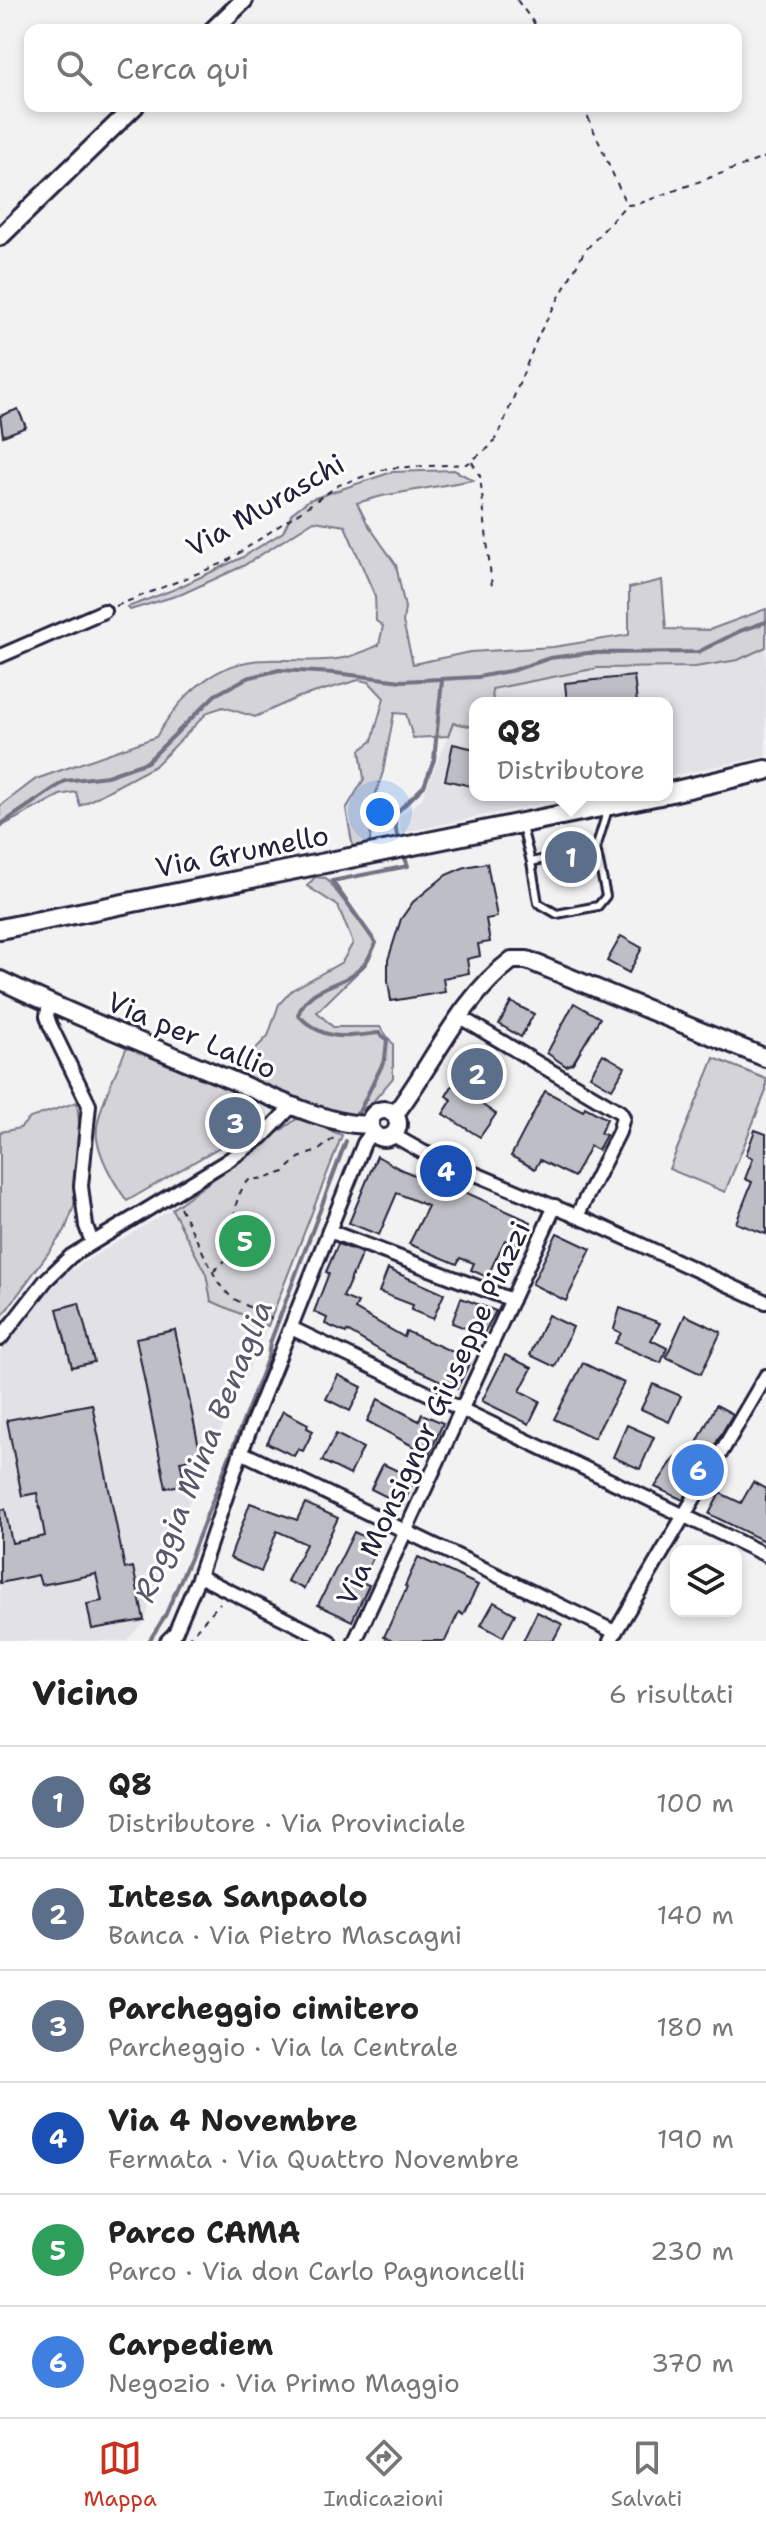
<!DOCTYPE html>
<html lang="it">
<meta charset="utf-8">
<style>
body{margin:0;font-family:"Shantell Sans",sans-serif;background:#f6f6f6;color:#222}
.controls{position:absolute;right:24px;bottom:24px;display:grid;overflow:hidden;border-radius:16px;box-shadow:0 4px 12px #0003}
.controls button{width:72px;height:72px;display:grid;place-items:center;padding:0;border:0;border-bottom:2px solid #e0e0e0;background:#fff;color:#222;font:40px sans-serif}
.you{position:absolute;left:380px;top:812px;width:28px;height:28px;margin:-20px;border:6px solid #fff;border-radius:50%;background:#1a73e8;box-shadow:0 0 0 12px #1a73e833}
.badge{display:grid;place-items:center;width:52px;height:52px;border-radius:50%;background:#c8321e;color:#fff;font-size:26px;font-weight:700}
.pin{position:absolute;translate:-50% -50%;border:4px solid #fff;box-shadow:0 2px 8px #0006}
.popup{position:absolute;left:469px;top:697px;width:204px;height:104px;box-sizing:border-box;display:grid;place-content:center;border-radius:16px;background:#fff;filter:drop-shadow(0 2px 6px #0005);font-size:26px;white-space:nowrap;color:#767676}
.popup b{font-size:30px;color:#222}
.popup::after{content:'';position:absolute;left:50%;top:100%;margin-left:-16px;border:16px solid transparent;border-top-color:#fff}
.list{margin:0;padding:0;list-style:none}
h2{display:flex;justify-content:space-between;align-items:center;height:104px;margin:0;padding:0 32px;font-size:34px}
h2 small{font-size:26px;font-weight:400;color:#767676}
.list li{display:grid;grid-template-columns:52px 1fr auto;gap:24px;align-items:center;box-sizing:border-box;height:112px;padding:0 32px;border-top:2px solid #e0e0e0}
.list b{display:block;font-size:30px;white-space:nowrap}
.list p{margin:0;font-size:26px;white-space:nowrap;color:#767676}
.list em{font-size:26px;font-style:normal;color:#767676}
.icon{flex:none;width:44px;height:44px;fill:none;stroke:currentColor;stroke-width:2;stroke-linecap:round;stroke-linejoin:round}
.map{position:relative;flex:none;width:766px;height:1641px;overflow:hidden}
.search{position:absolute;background:#fff;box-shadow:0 4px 12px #0003;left:24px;right:24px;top:24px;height:88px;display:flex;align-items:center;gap:20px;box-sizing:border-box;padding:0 28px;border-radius:16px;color:#767676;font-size:30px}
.sheet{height:776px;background:#fff}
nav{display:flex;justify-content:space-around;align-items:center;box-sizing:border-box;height:112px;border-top:2px solid #e0e0e0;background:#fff;font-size:22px;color:#767676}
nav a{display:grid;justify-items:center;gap:4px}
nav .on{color:#c8321e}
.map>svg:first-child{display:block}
.built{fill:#e2e2e6}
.green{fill:#d3d3d8;stroke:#7a7a8a;stroke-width:2}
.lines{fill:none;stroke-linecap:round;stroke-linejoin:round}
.stream{stroke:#727282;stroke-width:4}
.building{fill:#bebec6;stroke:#22223b;stroke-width:2}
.lane-casing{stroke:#22223b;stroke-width:12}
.street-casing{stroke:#22223b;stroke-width:18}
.secondary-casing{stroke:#22223b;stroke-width:22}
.primary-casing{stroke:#22223b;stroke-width:24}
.path{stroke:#22223b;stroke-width:2;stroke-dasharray:6 6;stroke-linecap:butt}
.lane{stroke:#fff;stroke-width:6}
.street{stroke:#fff;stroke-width:12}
.secondary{stroke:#fff;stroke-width:16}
.primary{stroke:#fff;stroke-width:18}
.labels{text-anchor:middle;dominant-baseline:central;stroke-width:6;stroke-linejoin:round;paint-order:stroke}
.street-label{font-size:28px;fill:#22223b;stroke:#fff}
.water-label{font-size:30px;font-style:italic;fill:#58586b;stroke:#fff}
</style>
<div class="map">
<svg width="766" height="1641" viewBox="0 0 766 1641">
<rect width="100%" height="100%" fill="#f2f2f3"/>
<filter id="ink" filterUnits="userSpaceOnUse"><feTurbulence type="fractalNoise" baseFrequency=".0125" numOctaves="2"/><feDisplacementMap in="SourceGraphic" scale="16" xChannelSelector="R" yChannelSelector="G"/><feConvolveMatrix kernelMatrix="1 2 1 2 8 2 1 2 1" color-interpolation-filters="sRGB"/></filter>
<g filter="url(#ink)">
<g class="built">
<polygon points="766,647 766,756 667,777 667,703 493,703 491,689 598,668 695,667 738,660"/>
<polygon points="453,723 475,727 475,795 580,795 401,833 398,817 422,799"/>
<polygon points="172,1209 206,1274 212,1301 268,1326 161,1565 145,1621 126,1641 0,1641 0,1352 20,1329 51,1282"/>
</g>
<g class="green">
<path d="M454,470L473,480L382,496L357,503L367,523L396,565L405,608L403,622L413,664L470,652L553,647L629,635V588L662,580L666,629L709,630L766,609V647L738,660L695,667L598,668L492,689L493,703H475V727L453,723L448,736L413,738L406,714L394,713L383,772L372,805L370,842L353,848L346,809L364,779L360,750L372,741L384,698L369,682L359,680L299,697L255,717L223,707L208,712L155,766L80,806L76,792L60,795L0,827V806L36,779L156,737C181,695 215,660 268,660C294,659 319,663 343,658C355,656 367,650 379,645L383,626L376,621L375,596L345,526L314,521L243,566L182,594L130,610L128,607L175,589L241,558L283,532L292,513L309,500L392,472Z"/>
<polygon points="315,877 326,878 376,943 366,964 317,1012 333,1027 380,1027 393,1044 393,1078 371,1104 347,1118 254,1080 237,1068 268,1036 279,1004 292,990 342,962 353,943 338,906 307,886"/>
<path d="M128,1044L244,1093L223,1145L127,1201C115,1184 101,1161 97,1139C93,1116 119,1067 128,1044Z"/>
<polygon points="714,1058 766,1079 766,1091 725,1192 669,1169"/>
<polygon points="77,1102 81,1145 74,1206 65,1230 0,1319 0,1132 20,1128 30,1118"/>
<polygon points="298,1118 342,1135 268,1326 211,1301 206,1274 172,1209"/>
</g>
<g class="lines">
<g class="stream">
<polyline points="0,825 65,781 107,776 147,762 215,695 247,678 279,670 335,673 402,681 478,677 514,670 550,658 588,653 698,652 740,631 766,622"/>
<polyline points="397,836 394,815 424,786 434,760 442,680"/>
<path d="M359,1112L385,1059L387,1040L379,1033C345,1037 324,1042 298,1015C310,983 342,988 363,966C369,960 372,950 376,943L332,881L408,866L405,858"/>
<polyline points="149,1641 165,1616 191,1556 268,1357 270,1343 346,1141"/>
</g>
</g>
<g class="building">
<polygon points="18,409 26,427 3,436 0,416"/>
<polygon points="634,676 637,703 567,703 565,683"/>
<polygon points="453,744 475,749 475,787 445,780"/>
<polygon points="585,837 586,844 552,851 550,844"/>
<polygon points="589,856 592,870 557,877 554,863"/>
<polygon points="487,863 497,917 486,919 490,942 478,944 480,956 467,959 469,973 443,978 445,992 391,1001 388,981 388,960 401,919 413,902 446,875 465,867"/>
<polygon points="621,936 642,948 629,973 607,961"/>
<polygon points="511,1002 534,1014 521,1037 499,1024"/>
<polygon points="574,1003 600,1018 573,1063 566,1066 547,1053"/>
<polygon points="473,1052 499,1068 478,1102 496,1114 480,1137 443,1114 452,1100 446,1096"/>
<polygon points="603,1054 625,1067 612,1089 590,1076"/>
<polygon points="545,1091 583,1111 585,1107 607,1119 600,1133 606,1135 598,1150 590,1146 574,1177 540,1160 535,1169 511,1156"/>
<polygon points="755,1130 766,1134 766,1234 736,1223 752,1182 745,1179 753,1158 746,1155"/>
<polygon points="377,1156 400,1169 450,1190 452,1186 531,1222 521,1247 505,1240 487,1277 471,1270 474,1263 460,1258 457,1264 409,1244 428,1206 397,1193 379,1235 349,1223"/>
<polygon points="557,1233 591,1249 566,1301 532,1284"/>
<polygon points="338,1244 362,1253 343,1297 358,1303 355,1309 404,1337 406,1331 471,1360 457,1389 393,1358 347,1331 346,1333 325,1324 327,1318 314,1312 329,1273 326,1272"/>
<polygon points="388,1269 444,1294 433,1319 411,1310 413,1305 379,1292"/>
<polygon points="461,1298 496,1311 483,1335 452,1323"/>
<polygon points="79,1303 94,1362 72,1367 57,1309"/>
<polygon points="620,1308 660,1323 651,1340 667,1348 661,1363 615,1343 621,1333 614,1329"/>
<polygon points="548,1315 573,1327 555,1367 530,1355"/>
<polygon points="685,1315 721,1332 701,1374 666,1357"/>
<polygon points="175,1330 201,1457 180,1461 185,1484 166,1488 136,1338"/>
<polygon points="505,1355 532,1368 520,1391 540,1401 529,1424 482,1401"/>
<polygon points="583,1363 624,1383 594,1438 554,1419"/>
<polygon points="338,1375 362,1387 350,1411 326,1399"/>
<polygon points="653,1384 681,1396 669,1422 641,1409"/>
<polygon points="378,1399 419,1421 422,1414 443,1423 429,1455 367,1421"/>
<polygon points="92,1404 125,1569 133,1567 144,1620 92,1629 87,1604 102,1601 96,1574 41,1585 38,1575 0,1583 0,1510 5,1509 12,1543 45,1536 37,1493 22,1496 7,1420"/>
<polygon points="716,1405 733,1414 683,1500 655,1487 675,1457 687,1463"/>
<polygon points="283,1411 308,1424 307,1428 313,1431 303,1451 298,1449 294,1456 267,1443"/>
<polygon points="627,1425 654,1437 640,1469 613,1457"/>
<polygon points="336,1434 363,1448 350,1475 322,1461"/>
<polygon points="383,1464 415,1479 403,1505 371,1489"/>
<polygon points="753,1482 766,1489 766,1542 709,1514 720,1493 741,1503"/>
<polygon points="250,1503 297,1520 305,1503 338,1518 304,1589 287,1581 306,1544 277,1531 261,1572 230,1558"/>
<polygon points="354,1532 380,1544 361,1582 369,1585 352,1621 318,1605"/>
<polygon points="418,1557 478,1585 463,1615 459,1612 445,1641 393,1641 384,1637 407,1587 405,1586"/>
<polygon points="494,1602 515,1614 503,1637 481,1625"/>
<polygon points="537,1612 562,1624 553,1641 523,1641"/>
</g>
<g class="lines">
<defs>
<g id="lane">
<polyline points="522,827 531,862 596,848 608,809"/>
<polyline points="531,862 538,903 557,914 598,906 606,896 596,848"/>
</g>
<g id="street">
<polyline points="0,656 104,611"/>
<polyline points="49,1004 47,1016 50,1025 89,1105 81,1186 86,1226 92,1242"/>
<polyline points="460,1017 620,1112 623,1117 619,1132 577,1216"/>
<polyline points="393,1135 423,1152 600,1226 766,1302"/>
<polyline points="329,1231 512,1300"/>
<polyline points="291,1328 766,1555"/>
<polyline points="0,1339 46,1280 71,1256 227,1161 262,1137 293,1105"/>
<polyline points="241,1452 615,1632"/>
<polyline points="199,1576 329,1641"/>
<polyline points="167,1641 175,1633 199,1576 241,1452 364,1143 372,1132"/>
<polyline points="355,1641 555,1206"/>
<polyline points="610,1641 766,1376"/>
</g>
<g id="secondary">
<polyline points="213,30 244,0"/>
<polyline points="0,237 135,106"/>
<path d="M0,980C72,1015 146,1044 219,1075C255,1089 333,1129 369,1124"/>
<circle cx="384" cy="1124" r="14"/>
<path d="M395,1114C433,1064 460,999 512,960H527L766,1058"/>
</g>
<g id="primary">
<polyline points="667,793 766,770"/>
<polyline points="0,929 660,795"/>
</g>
</defs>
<use href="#lane" class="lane-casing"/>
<use href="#street" class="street-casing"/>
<use href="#secondary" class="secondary-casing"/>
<use href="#primary" class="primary-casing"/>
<g class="path">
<polyline points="517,0 539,30"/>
<polyline points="583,106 626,204"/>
<polyline points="472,462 480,476 492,587"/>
<polyline points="116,606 226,562 339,485 388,468 467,464 491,446 501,429 539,334 584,252 626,205 638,204 766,157"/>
<polyline points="180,1207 219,1284 232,1298 278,1322"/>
<path d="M214,1271C218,1267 224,1262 227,1258C243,1233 224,1207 249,1180L267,1178L284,1172L299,1158L319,1150L335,1137"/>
<polyline points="187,1640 220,1603"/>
</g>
<use href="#lane" class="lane"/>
<use href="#street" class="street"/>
<use href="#secondary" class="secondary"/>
<use href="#primary" class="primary"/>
</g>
</g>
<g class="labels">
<g class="street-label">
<text transform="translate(265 505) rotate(-30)">Via Muraschi</text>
<text transform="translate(242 851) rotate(-11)">Via Grumello</text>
<text transform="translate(192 1035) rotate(23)">Via per Lallio</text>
<text transform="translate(433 1413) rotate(-65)">Via Monsignor Giuseppe Piazzi</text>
</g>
<g class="water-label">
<text transform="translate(203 1451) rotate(-68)">Roggia Mina Benaglia</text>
</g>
</g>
</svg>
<div class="controls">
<button><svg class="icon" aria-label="layers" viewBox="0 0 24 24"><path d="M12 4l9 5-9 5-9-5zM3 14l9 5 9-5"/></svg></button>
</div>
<div class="you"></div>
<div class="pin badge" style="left:571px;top:857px;background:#5c6f8a">1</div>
<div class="popup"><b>Q8</b>Distributore</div>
<div class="pin badge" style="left:477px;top:1074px;background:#5c6f8a">2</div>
<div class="pin badge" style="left:235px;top:1123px;background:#5c6f8a">3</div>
<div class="pin badge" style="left:446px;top:1171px;background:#1a4fb4">4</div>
<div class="pin badge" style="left:245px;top:1241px;background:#2e9e5b">5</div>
<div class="pin badge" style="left:698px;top:1470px;background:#3f7fe0">6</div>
<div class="search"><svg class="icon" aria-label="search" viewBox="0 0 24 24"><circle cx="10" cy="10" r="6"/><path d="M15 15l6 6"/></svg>Cerca qui</div>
</div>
<section class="sheet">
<h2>Vicino<small>6 risultati</small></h2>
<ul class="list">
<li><span class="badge" style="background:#5c6f8a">1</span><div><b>Q8</b><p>Distributore · Via Provinciale</p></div><em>100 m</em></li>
<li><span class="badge" style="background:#5c6f8a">2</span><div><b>Intesa Sanpaolo</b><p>Banca · Via Pietro Mascagni</p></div><em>140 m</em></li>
<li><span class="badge" style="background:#5c6f8a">3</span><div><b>Parcheggio cimitero</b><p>Parcheggio · Via la Centrale</p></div><em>180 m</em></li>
<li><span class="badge" style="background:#1a4fb4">4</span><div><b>Via 4 Novembre</b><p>Fermata · Via Quattro Novembre</p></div><em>190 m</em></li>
<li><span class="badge" style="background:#2e9e5b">5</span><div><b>Parco CAMA</b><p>Parco · Via don Carlo Pagnoncelli</p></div><em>230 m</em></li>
<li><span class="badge" style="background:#3f7fe0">6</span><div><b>Carpediem</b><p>Negozio · Via Primo Maggio</p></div><em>370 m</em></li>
</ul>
</section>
<nav>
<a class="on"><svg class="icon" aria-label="map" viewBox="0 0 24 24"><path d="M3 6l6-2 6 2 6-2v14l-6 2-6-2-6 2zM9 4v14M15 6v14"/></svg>Mappa</a>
<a><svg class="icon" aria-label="directions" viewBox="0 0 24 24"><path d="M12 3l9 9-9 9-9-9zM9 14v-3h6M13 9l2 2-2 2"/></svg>Indicazioni</a>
<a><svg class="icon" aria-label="saved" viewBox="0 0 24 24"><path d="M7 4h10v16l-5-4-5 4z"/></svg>Salvati</a>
</nav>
